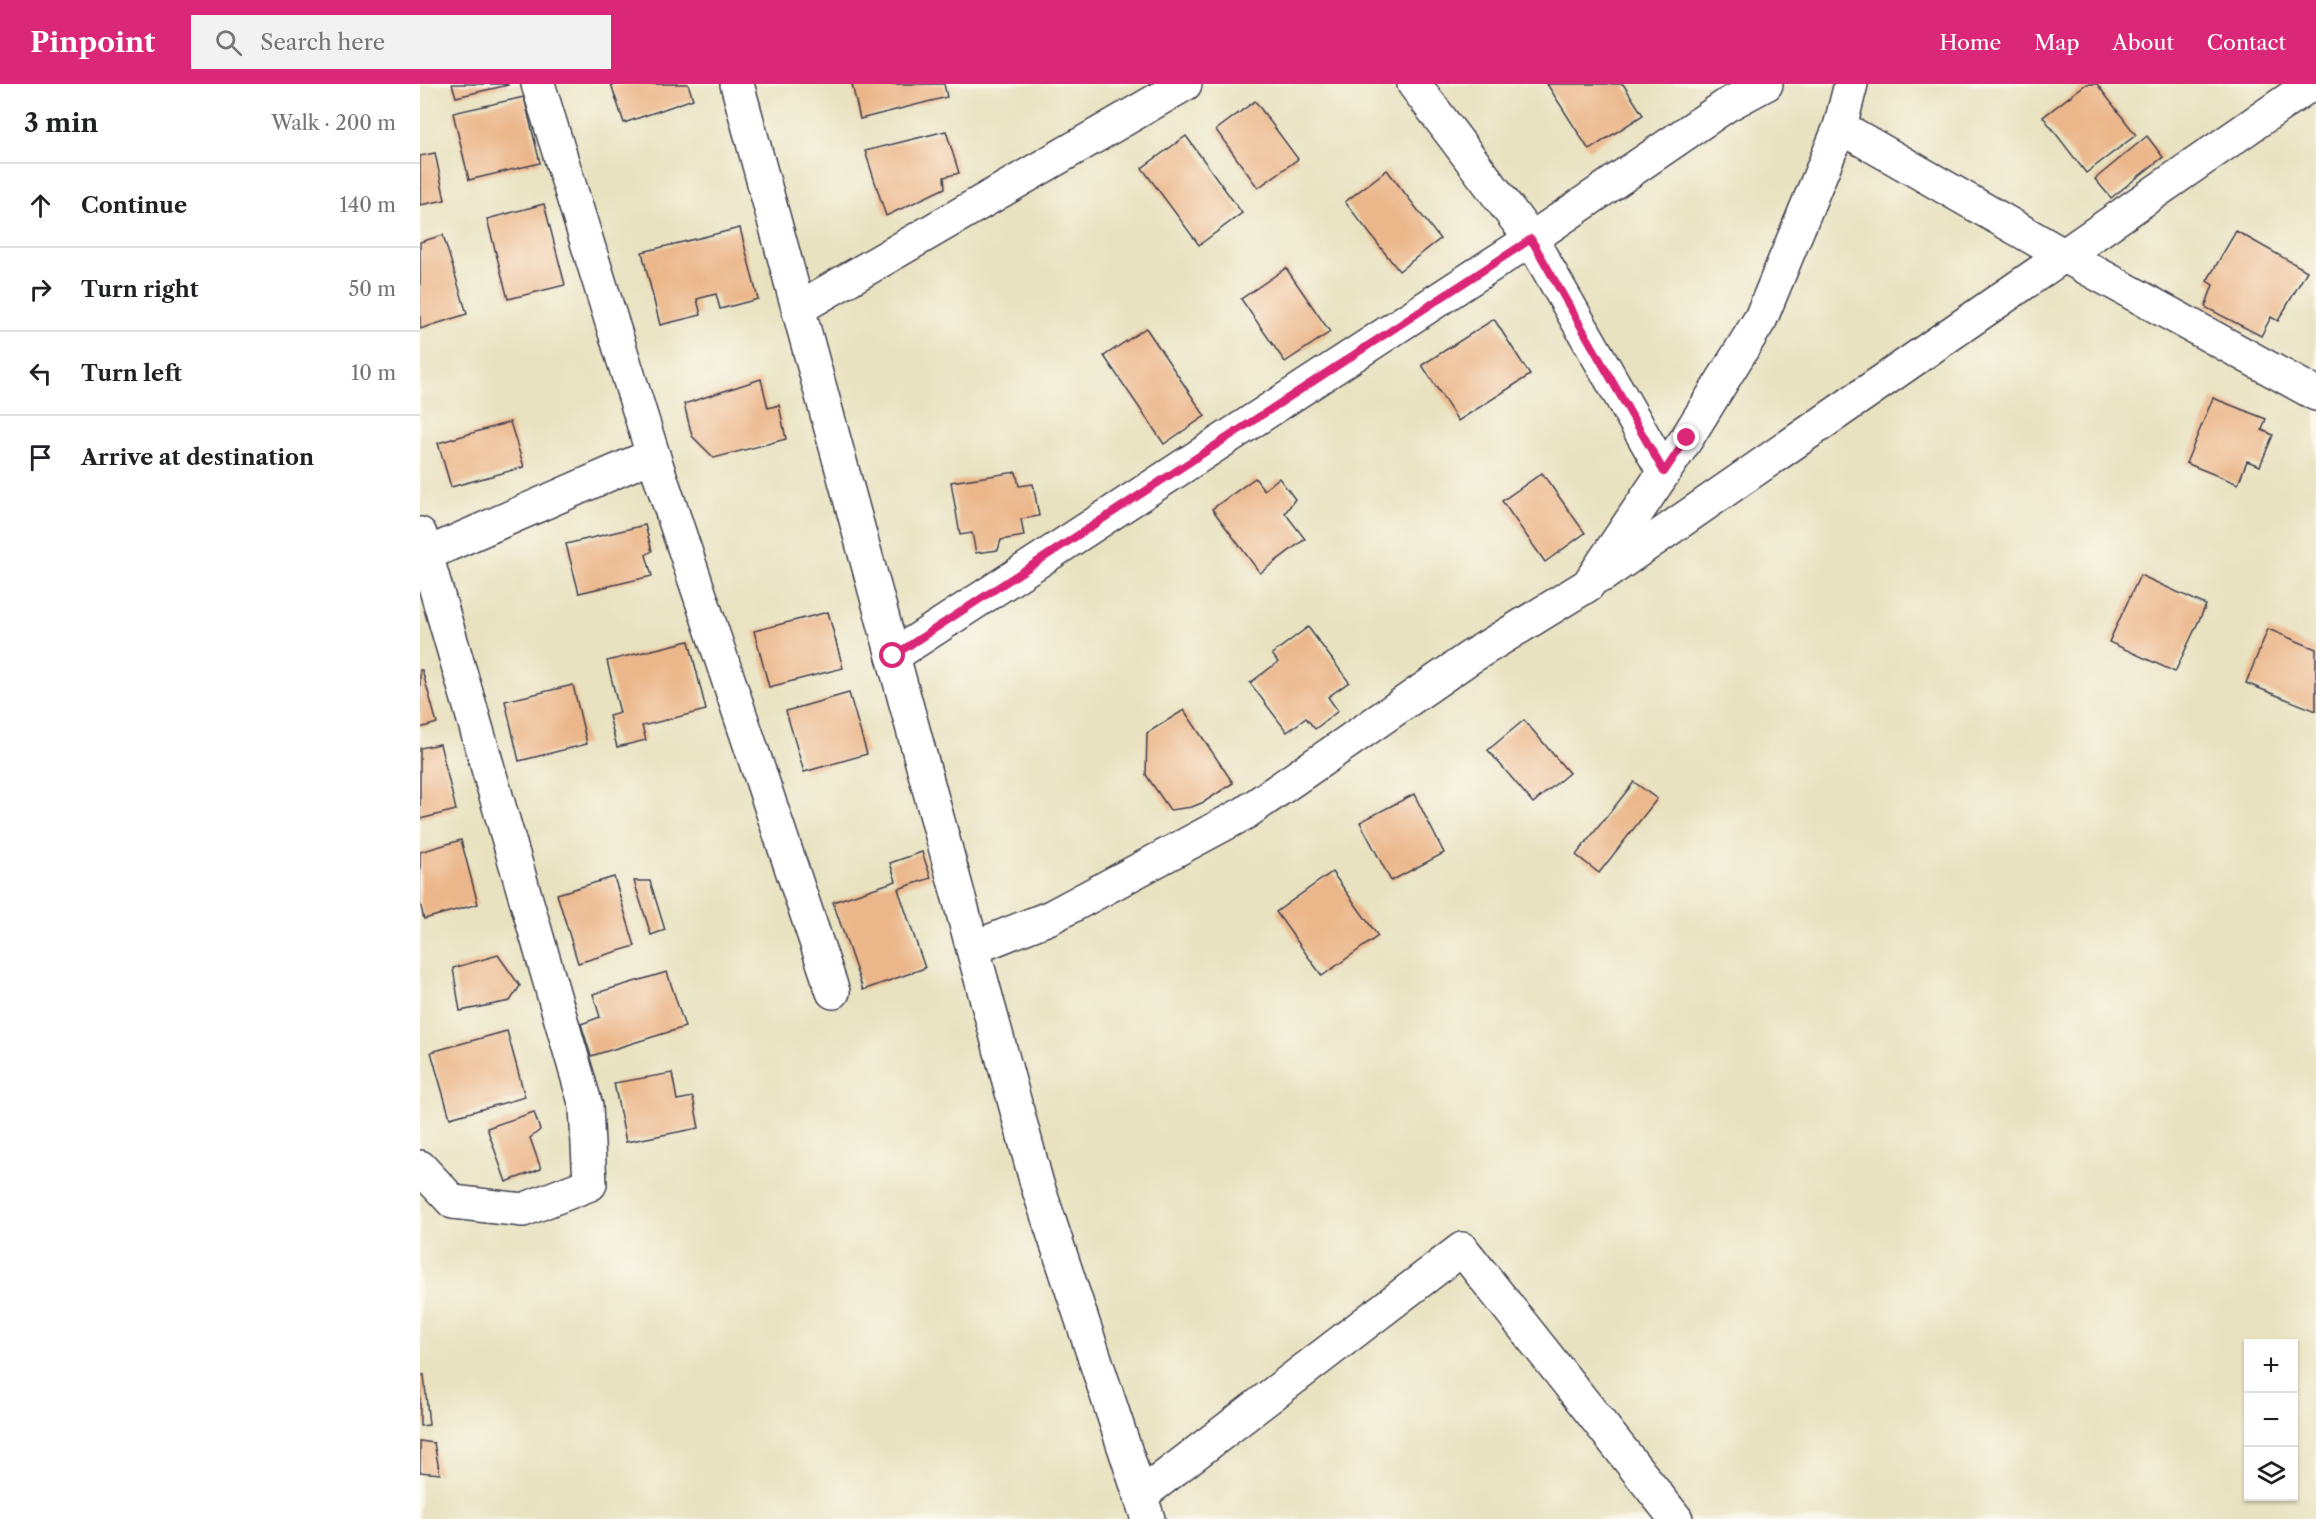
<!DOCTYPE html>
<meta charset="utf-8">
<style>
body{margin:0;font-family:"Libre Caslon Text",serif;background:#f2f2f2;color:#202124}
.controls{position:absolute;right:18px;bottom:18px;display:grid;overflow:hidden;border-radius:0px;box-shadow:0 2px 4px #0004}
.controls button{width:54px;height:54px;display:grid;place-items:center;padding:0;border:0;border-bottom:2px solid #e0e0e0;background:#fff;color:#202124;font:30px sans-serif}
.stop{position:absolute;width:18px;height:18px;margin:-14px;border:4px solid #db2777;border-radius:50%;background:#fff}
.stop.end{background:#db2777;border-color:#fff;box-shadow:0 2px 6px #0008}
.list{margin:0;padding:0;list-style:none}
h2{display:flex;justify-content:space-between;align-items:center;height:78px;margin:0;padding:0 24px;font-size:26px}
h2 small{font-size:20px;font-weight:400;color:#757577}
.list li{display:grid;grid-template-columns:39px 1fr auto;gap:18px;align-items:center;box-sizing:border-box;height:84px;padding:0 24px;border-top:2px solid #e0e0e0}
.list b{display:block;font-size:22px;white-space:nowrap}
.list em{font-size:20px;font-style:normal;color:#757577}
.icon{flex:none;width:33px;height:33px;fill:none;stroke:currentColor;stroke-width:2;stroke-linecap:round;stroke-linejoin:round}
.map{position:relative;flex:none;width:1896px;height:1435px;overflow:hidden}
header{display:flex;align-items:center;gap:36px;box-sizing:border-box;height:84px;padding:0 30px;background:#db2777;color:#fff}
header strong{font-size:28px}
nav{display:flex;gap:33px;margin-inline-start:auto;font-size:21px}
.search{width:420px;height:54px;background:#f2f2f2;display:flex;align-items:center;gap:15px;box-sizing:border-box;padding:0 21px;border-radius:0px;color:#757577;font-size:22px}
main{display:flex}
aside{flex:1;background:#fff}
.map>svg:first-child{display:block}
.building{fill:#ebb689}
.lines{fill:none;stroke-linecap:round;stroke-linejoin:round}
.minor-casing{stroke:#403f4f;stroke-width:36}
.minor{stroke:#fff;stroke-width:33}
.route{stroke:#db2777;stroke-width:8}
</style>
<header>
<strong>Pinpoint</strong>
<div class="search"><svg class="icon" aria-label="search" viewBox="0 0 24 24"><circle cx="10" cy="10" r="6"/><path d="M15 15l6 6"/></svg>Search here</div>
<nav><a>Home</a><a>Map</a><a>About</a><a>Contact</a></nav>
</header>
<main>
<aside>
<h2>3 min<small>Walk · 200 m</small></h2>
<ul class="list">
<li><svg class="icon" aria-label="ahead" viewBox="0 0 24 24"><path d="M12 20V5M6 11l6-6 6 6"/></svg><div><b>Continue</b></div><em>140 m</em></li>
<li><svg class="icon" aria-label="right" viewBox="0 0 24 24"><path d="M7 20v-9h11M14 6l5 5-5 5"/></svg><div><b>Turn right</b></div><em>50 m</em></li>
<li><svg class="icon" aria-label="left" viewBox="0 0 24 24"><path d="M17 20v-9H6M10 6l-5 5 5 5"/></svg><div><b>Turn left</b></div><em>10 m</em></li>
<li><svg class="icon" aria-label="arrive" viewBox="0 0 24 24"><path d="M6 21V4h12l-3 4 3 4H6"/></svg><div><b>Arrive at destination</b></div></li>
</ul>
</aside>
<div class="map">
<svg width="1896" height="1435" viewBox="0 0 1896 1435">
<rect width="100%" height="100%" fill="#fbf7ec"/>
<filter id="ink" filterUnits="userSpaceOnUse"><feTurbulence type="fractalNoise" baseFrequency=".0167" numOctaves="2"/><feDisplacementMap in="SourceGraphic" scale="12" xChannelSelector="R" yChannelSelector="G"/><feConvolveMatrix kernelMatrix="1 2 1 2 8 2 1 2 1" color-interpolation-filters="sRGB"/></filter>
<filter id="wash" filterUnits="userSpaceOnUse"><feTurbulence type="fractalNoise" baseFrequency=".008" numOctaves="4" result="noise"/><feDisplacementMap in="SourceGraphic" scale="24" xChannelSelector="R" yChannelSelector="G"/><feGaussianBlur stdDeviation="1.35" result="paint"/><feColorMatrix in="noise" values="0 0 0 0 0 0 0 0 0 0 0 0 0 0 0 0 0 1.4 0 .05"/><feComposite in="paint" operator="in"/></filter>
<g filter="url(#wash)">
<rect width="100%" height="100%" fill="#e8e2c0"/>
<g id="blocks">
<g class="building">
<polygon points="32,0 87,0 88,1 36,13"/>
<polygon points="191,0 268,0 273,15 204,39"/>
<polygon points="432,0 524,0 527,13 440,35"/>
<polygon points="1127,0 1203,0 1223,31 1169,66"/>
<polygon points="1666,0 1677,0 1716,51 1666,89 1623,33"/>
<polygon points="104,13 120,79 49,96 33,29"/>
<polygon points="835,17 878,75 838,104 796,46"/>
<polygon points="526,47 539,89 524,93 525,104 466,132 445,67"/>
<polygon points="766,52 822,129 779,161 722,84"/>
<polygon points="1727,52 1743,73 1691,114 1675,95"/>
<polygon points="15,69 25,116 0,121 0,72"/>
<polygon points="967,86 1020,155 979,187 925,118"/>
<polygon points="124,120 145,201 88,215 67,135"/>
<polygon points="320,144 338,215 300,225 296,210 277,215 281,231 240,241 222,168"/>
<polygon points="1816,147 1887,187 1858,237 1851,233 1841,252 1785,223 1793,201 1787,197"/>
<polygon points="23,151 47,230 0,245 0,158"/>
<polygon points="866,184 910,248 865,278 821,215"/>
<polygon points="1074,235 1110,291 1038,337 1002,281"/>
<polygon points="726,244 785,332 744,360 684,272"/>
<polygon points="341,295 348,324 359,321 366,355 294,374 272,352 264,320"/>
<polygon points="1793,314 1846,335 1842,346 1853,351 1840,382 1827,377 1818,400 1766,379"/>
<polygon points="90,338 104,383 31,403 18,359"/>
<polygon points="596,388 599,402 613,400 619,432 601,435 604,452 581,456 578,466 556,469 552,449 540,451 531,398"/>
<polygon points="1122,389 1165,449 1125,478 1082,417"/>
<polygon points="835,394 844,406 859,394 875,415 865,429 885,455 840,489 792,425"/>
<polygon points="225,441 232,467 226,471 232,492 159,509 146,460"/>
<polygon points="1720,491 1786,521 1755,588 1689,558"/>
<polygon points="408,528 423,584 349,603 334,547"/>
<polygon points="888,543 929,598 908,613 918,627 895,645 886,634 867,648 830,599 858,578 852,570"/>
<polygon points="1848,545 1896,565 1896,627 1826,599"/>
<polygon points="269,557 286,626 222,642 226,656 197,663 189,632 200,629 187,577"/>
<polygon points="0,586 2,586 17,639 0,644"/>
<polygon points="153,601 167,660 99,677 85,617"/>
<polygon points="429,609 447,670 384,688 366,627"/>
<polygon points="764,626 813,699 784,718 772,723 750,726 726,691 727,649"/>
<polygon points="1104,636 1149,689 1113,719 1068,666"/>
<polygon points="20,660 36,726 0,735 0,664"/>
<polygon points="1214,698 1237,715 1179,789 1156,771"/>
<polygon points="994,710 1024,769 971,797 940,738"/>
<polygon points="41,756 58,820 4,835 0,819 0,768"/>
<polygon points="502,768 511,794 478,805 505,884 443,906 413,818 476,797 470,779"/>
<polygon points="912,788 958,852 902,892 856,828"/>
<polygon points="194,793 215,862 158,879 137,810"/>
<polygon points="214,797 230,797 245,846 231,851"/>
<polygon points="78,871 100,902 90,917 40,927 33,884"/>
<polygon points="247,888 265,943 171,972 161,940 180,933 173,910"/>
<polygon points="87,947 105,1013 30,1034 11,968"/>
<polygon points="252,989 257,1016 273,1013 279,1044 206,1058 194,999"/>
<polygon points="114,1028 120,1046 110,1054 121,1085 86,1098 67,1044"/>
<polygon points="0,1291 4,1291 9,1341 0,1342"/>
<polygon points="0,1357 14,1359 20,1390 0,1388"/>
</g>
</g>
</g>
<g filter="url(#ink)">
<use href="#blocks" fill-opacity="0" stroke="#403f4f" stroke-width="1.5"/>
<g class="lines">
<defs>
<g id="minor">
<polyline points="118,0 233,371 413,908"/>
<polyline points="317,0 617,1100 728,1435"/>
<polyline points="994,0 1111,155 1244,388"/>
<polyline points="1420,43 1643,171 1896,310"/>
<polyline points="379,224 765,0"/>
<polyline points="0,450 166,1022 170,1100 103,1126 33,1118 0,1083"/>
<polyline points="7,470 233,371"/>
<polyline points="1183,491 1891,0"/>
<polyline points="473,572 1111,155 1307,21 1346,0"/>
<polyline points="553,864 631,833 825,729 1049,574 1168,501 1267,354 1341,234 1420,43 1431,0"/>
<polyline points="720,1412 1042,1165 1256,1435"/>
</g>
</defs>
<use href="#minor" class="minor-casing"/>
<use href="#minor" class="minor"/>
</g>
</g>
<g class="lines" filter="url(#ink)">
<polyline class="route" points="473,572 1111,155 1244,388 1267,354"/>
</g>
</svg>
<div class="controls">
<button>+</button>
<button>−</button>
<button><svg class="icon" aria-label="layers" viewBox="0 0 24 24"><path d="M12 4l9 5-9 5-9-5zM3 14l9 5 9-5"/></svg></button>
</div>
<div class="stop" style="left:473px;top:572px"></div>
<div class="stop end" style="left:1267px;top:354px"></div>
</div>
</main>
